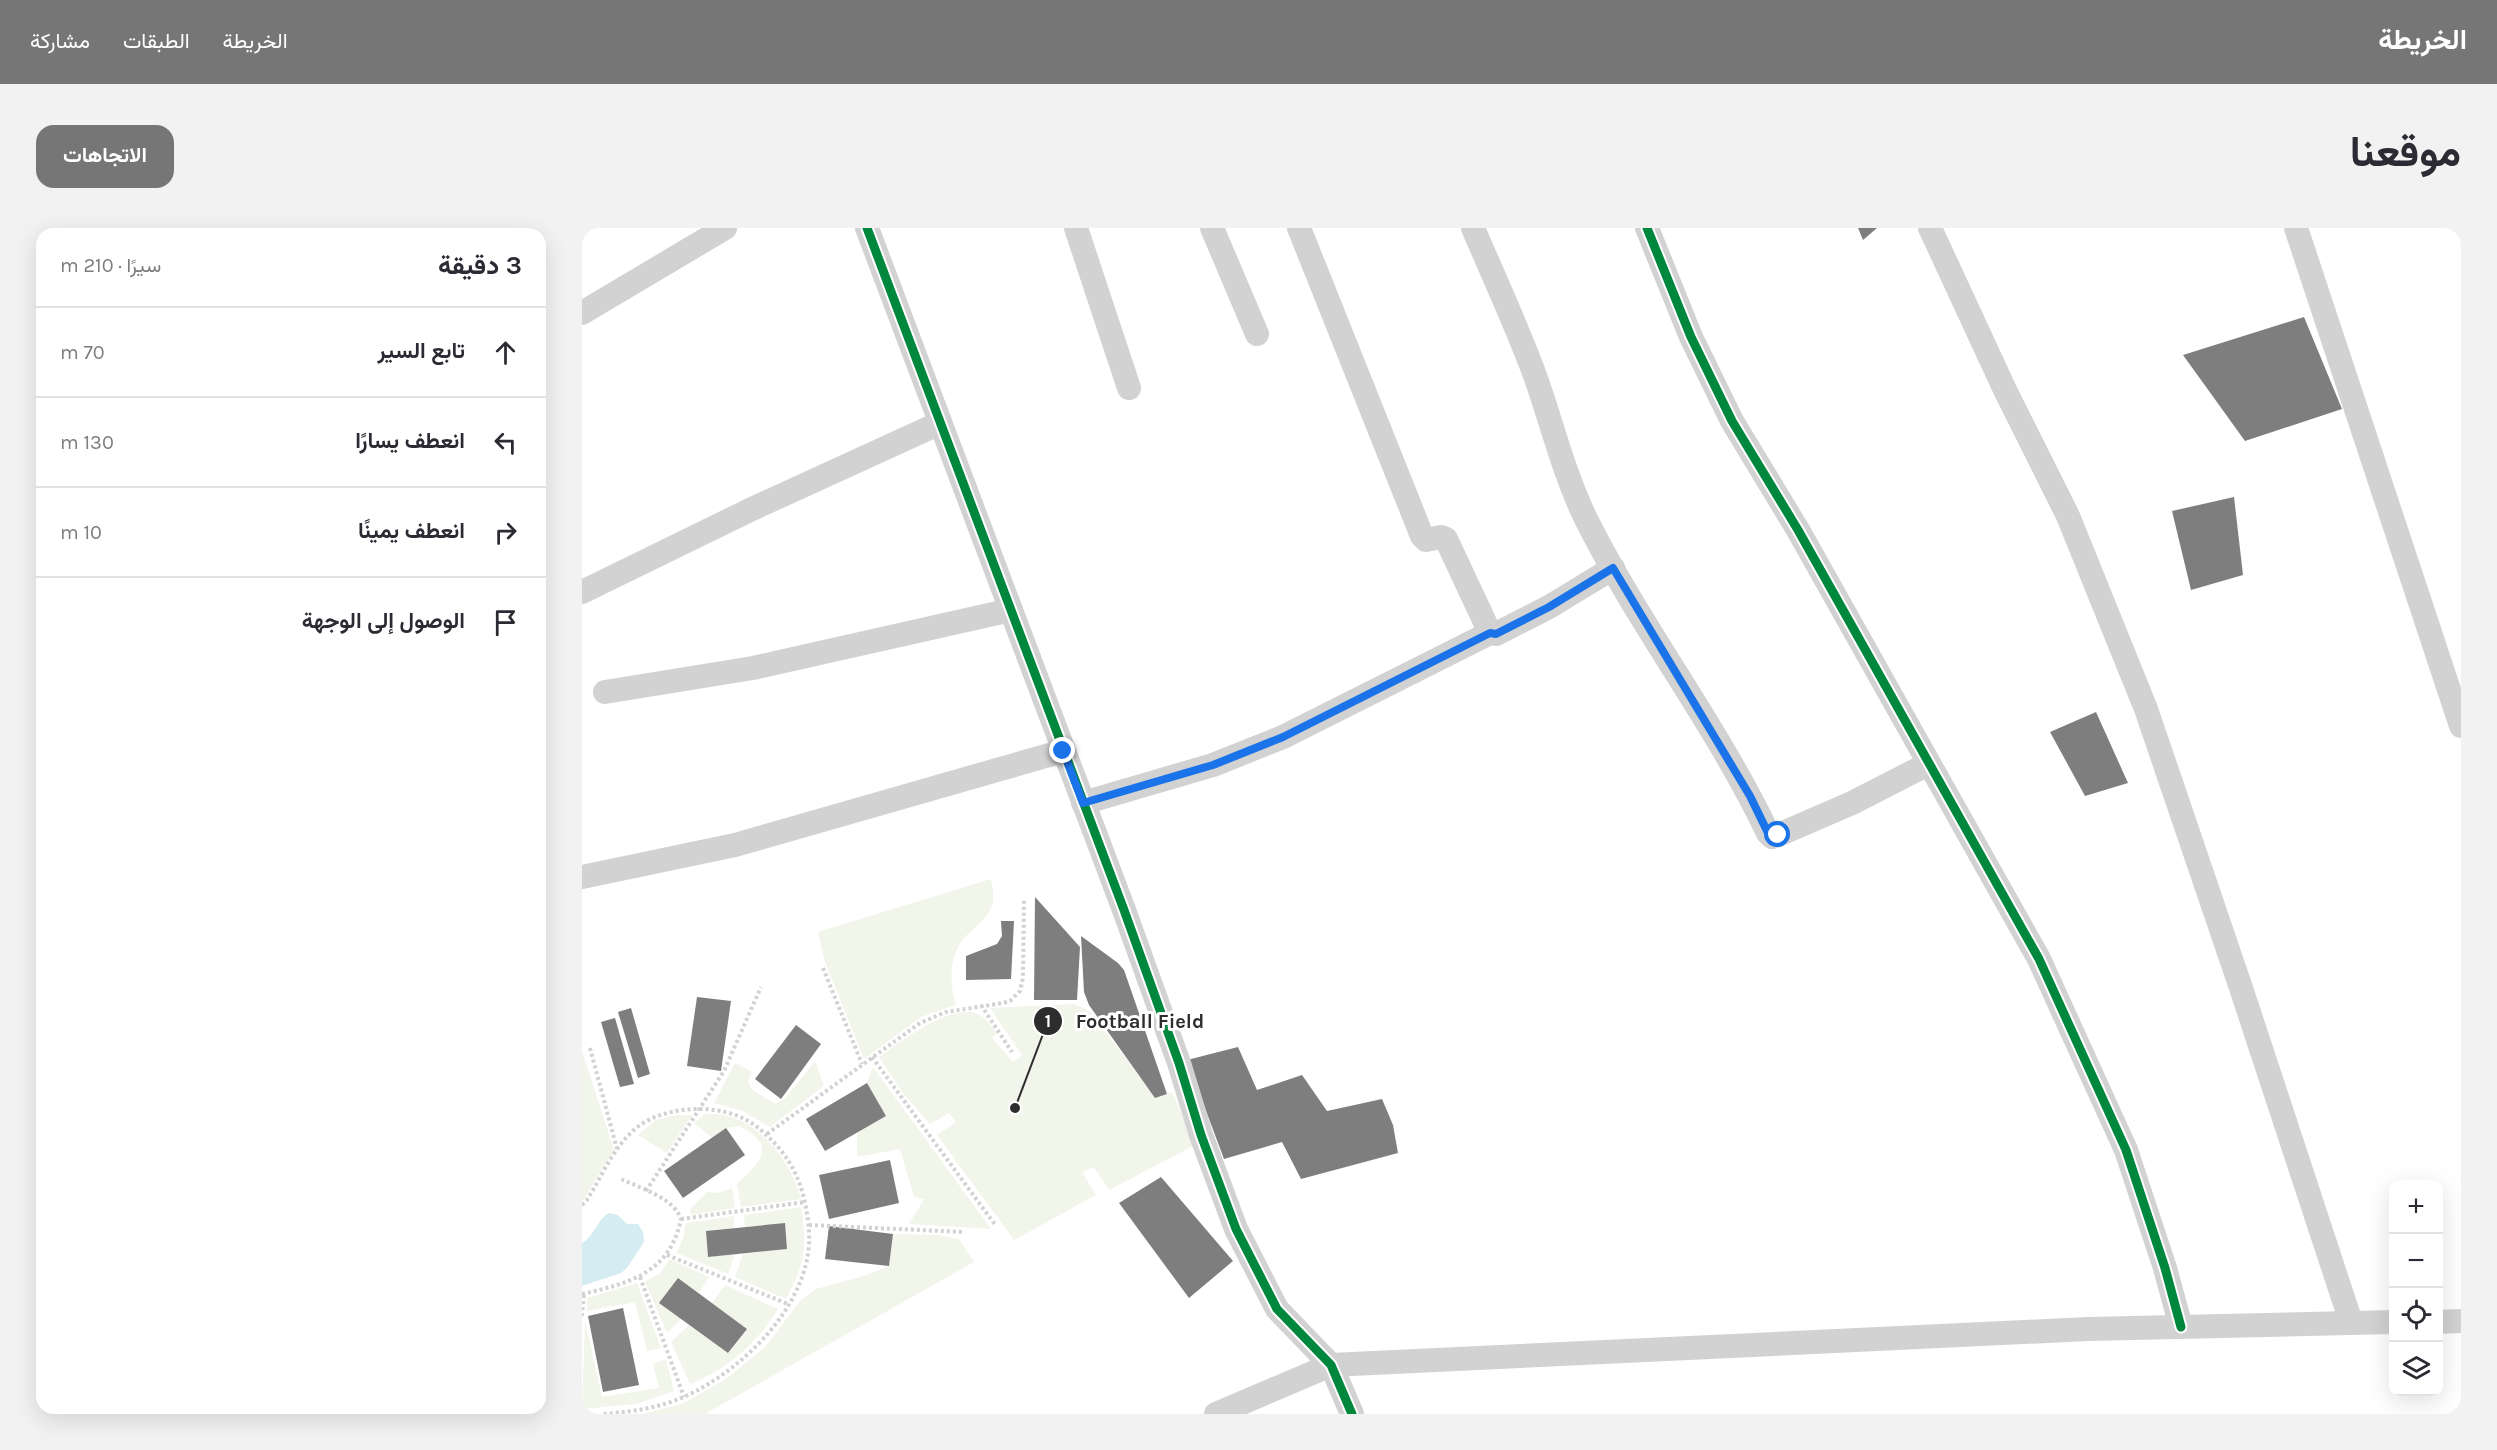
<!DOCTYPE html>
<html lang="ar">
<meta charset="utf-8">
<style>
body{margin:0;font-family:Karla,Vazirmatn,sans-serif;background:#f2f2f3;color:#2b2b33;direction:rtl}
.controls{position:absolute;right:18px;bottom:18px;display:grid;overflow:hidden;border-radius:12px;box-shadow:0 6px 24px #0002}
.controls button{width:54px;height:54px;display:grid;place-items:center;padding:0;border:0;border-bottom:2px solid #e1e1e2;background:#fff;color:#2b2b33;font:30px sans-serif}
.stop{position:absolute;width:18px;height:18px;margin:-14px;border:4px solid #1a73e8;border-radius:50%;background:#fff}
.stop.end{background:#1a73e8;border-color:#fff;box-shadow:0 2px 6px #0008}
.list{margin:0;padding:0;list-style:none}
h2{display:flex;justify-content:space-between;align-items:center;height:78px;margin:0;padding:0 24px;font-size:26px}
h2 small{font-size:20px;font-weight:400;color:#7c7c81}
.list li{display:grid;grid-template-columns:39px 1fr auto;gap:18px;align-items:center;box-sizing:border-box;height:90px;padding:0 24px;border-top:2px solid #e1e1e2}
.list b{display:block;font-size:22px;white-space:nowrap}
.list em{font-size:20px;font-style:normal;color:#7c7c81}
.icon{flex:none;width:33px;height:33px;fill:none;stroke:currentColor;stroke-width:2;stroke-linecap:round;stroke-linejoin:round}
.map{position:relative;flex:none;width:1879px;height:1186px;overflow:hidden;direction:ltr;border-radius:18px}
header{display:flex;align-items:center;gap:36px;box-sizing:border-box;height:84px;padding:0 30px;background:#767676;color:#fff}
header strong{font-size:28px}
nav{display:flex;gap:33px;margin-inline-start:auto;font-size:21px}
.intro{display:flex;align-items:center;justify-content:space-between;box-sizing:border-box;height:144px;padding:0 36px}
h1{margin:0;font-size:42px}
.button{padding:15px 27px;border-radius:18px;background:#767676;color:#fff;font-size:21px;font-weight:700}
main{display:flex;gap:36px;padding:0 36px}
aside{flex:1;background:#fff;border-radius:18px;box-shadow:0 6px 24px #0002}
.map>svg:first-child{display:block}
.green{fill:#f1f5ea}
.water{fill:#d5ecf2}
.building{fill:#7e7e7e}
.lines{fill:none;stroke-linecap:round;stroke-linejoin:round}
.path{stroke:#d2d2d2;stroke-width:4;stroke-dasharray:3 3;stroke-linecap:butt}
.street{stroke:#d2d2d2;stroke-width:24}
.cycleway-casing{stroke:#fff;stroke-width:13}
.cycleway{stroke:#00873e;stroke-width:9}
.route{stroke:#1a73e8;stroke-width:8}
.leader{fill:none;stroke:#2d2d2d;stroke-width:2}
.callout-dot{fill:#2d2d2d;stroke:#fff;stroke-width:2}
.mark-label{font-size:18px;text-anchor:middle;font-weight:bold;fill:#fff}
.callout-label{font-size:20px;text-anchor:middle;font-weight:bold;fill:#2d2d2d;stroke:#fff;stroke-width:6;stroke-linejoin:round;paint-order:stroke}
</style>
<header>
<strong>الخريطة</strong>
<nav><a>الخريطة</a><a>الطبقات</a><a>مشاركة</a></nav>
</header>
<div class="intro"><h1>موقعنا</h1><a class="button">الاتجاهات</a></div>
<main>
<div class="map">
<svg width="1879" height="1186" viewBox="0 0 1879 1186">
<rect width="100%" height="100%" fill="#fff"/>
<g class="green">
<path d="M409,651C410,658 412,668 411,674C407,690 392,699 382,710C367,728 367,756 374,777L339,789L282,831L243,734L236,704Z"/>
<path d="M492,776L504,781L510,786L573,869L590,864L613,917L527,962L512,939L500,944L514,967L432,1012L355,907L374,894L367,885L348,896L320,864L297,829C317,814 369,775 395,786C404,789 410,799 415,806L410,810L431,834L440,827L408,780Z"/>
<polygon points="0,823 32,922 0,974"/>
<polygon points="233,833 242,858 188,899 161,883 132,875 153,835 170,844 166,853 169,861 193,876 203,871"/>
<polygon points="291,839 409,1001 327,996 342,971 332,969 318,921 275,929 275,905 304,888 285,855"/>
<path d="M123,886C170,882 208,929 219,971L159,979L155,956C178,934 197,918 157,898L144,900L130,910L112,895Z"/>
<polygon points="95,887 110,887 85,925 56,907 74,892"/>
<polygon points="150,960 153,980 109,987 108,982 125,964 136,965"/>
<path d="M219,979C225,1020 224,1033 204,1071L153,1049L161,1026L205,1021L203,996L163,999L162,987Z"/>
<polygon points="152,988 152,1000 124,1003 126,1029 153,1026 146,1046 95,1025 101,1010 104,995"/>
<polygon points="311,1006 356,1007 377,1011 392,1034 123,1186 61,1186 102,1175 144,1151 183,1119 219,1072 234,1061 285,1047 307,1038"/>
<polygon points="88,1031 127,1049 117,1065 96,1050 77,1075 99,1091 85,1105 63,1054 78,1045"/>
<polygon points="55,1055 79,1120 65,1123 53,1074 5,1083 5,1070"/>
<path d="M143,1057L196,1081C174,1116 147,1140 108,1156L89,1114L107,1097L147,1125L165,1101L130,1075Z"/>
<polygon points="3,1092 20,1169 77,1160 71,1136 84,1131 92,1163 54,1176 0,1181"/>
</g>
<path class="water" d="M27,985L36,987L45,996H56L61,1004L62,1014L45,1040L39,1045L0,1058V1015C13,1008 15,991 27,985Z"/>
<g class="building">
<polygon points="1276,0 1295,0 1281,12"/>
<polygon points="1722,89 1760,181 1663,213 1601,127"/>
<polygon points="1652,269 1661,347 1609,362 1590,283"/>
<polygon points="1514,484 1546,555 1503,568 1468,504"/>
<polygon points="453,669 498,719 495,772 452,772"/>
<polygon points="419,693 432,693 429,751 384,752 384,728 415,716 420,708"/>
<polygon points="499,708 536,735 542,742 585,866 573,870 507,777 502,764"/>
<polygon points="115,769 149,773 139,843 105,838"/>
<polygon points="49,780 68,846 56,850 36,784"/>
<polygon points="33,790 52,856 38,859 19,794"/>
<polygon points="214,797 239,816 199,871 173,851"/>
<polygon points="656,819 675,862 720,847 745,883 800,871 811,897 816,925 719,951 700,914 642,931 605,832"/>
<polygon points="285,855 304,888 243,923 224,891"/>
<polygon points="144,900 163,927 101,970 82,943"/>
<polygon points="308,932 317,975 247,991 237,947"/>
<polygon points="579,949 651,1033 607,1070 537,975"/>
<polygon points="203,995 205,1021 126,1029 124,1003"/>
<polygon points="247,998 311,1006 307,1038 243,1031"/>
<polygon points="96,1050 165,1101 146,1125 77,1075"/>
<polygon points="41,1080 57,1157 21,1164 6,1088"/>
</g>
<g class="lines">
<g class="path">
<polyline points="241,740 280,836"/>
<polyline points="399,777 430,824"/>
<polyline points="8,820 35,921"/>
<polyline points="290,829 414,998"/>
<polyline points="185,906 338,795 364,784 421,775 428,773 438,763 441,750 442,672"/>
<polyline points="64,963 142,843 179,759"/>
<path d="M0,977L5,972C20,948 31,920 53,901C71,886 98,880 122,881C155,883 174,894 196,919C211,936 220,957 224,980C226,991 228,1004 227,1016C223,1081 160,1142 104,1168C78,1180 48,1184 20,1186"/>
<polyline points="99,991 223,974"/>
<polyline points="227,997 382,1004"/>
<polyline points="85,1027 206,1076"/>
<polyline points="58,1049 102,1169"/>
<path d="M0,1066C48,1055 88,1045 99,991C92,970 58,960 39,951"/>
<polyline points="0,1088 2,1065"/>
</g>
<g class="street">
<polyline points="285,0 542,682 597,835 619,907 654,1001 695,1081 749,1137 770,1186"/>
<polyline points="494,0 547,160"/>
<polyline points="630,0 675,106"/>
<polyline points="717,0 840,308 844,312 859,309 864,311 908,405 914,406 967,379 1031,340"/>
<path d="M891,0C911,47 933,94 951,142C969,191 981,244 1004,291C1058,399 1134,496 1186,605L1190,609L1196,607L1270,575L1346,536"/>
<polyline points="1065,0 1109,109 1150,193 1216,302 1457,731 1544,922 1583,1040 1599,1099"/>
<polyline points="1348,0 1423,162 1486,288 1564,481 1659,760 1769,1094"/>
<polyline points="1714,0 1879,498"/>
<polyline points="0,85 143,0"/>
<polyline points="0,364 170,281 358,195"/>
<polyline points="23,464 171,440 429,382"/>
<polyline points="501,575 631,537 701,509 908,405"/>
<polyline points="0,649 153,617 481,523"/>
<polyline points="1856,1094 1879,1093"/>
<polyline points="634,1186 749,1137 1506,1101 1812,1094"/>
</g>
<defs>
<g id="cycleway">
<polyline points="285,0 542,682 597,835 619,907 654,1001 695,1081 749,1137 770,1186"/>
<polyline points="1065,0 1109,109 1150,193 1216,302 1457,731 1544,922 1583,1040 1599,1099"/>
</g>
</defs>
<use href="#cycleway" class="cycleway-casing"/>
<use href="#cycleway" class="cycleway"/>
</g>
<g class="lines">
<polyline class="route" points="481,523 501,575 631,537 701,509 908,405 914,406 967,379 1031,340 1168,568 1186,605 1190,609 1196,607"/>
</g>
<path class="leader" d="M433 880L466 793"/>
<g class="callout-dot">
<circle cx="433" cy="880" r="6"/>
<circle cx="466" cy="793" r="15"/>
</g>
<g class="mark-label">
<text x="466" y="799">1</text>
</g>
<g class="callout-label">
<text x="558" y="800">Football Field</text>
</g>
</svg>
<div class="controls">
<button>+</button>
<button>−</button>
<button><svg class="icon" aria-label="locate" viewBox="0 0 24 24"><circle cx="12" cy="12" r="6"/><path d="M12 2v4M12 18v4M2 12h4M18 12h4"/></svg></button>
<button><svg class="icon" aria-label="layers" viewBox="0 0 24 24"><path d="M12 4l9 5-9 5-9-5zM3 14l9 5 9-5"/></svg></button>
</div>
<div class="stop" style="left:1196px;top:607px"></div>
<div class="stop end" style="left:481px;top:523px"></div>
</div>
<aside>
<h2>3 دقيقة<small>سيرًا · 210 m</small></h2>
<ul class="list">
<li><svg class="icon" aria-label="ahead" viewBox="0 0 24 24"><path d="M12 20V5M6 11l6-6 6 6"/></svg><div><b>تابع السير</b></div><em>70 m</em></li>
<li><svg class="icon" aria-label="left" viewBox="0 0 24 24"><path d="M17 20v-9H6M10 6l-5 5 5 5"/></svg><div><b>انعطف يسارًا</b></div><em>130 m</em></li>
<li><svg class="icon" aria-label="right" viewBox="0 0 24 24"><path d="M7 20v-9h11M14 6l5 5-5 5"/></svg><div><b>انعطف يمينًا</b></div><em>10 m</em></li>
<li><svg class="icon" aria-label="arrive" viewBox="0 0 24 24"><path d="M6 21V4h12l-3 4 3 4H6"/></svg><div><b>الوصول إلى الوجهة</b></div></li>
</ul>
</aside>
</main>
